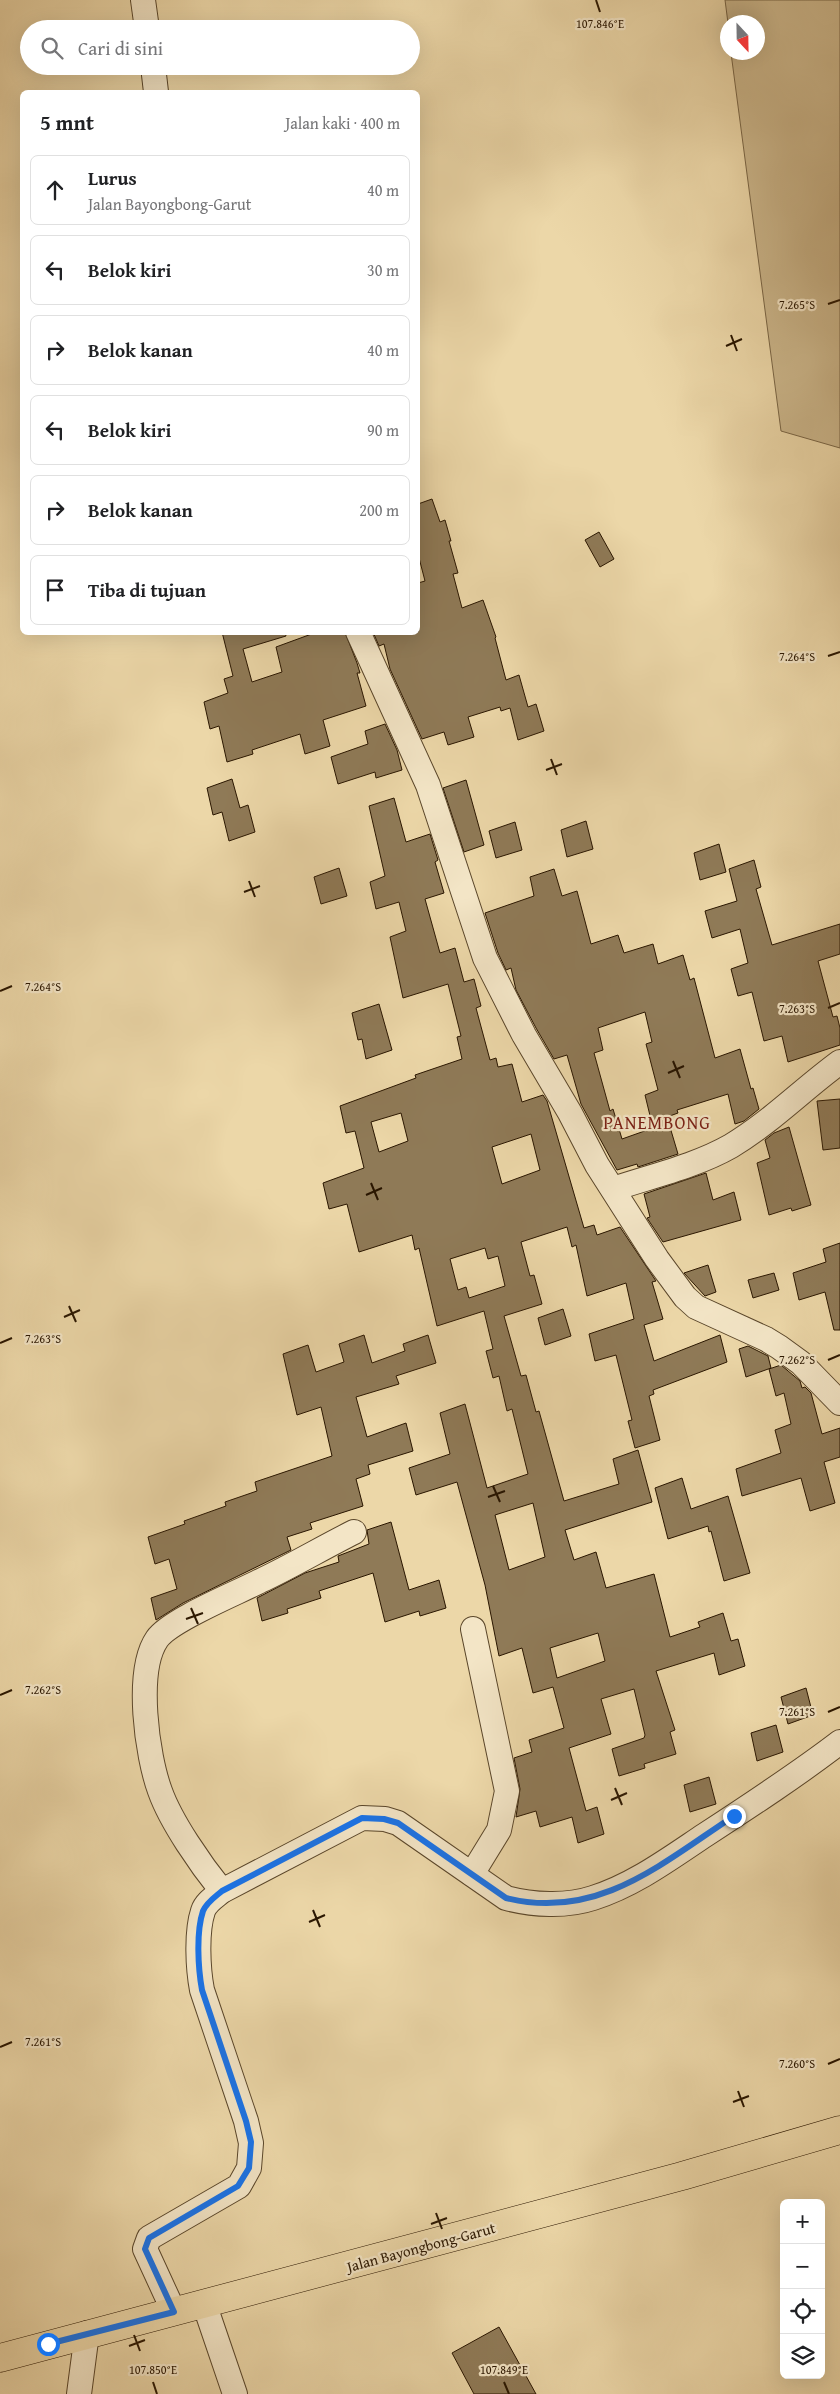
<!DOCTYPE html>
<html lang="id">
<meta charset="utf-8">
<style>
body{margin:0;font-family:"Gentium Book Plus",serif;background:#f6f6f6;color:#202124}
.controls{position:absolute;right:15px;bottom:15px;display:grid;overflow:hidden;border-radius:8px;box-shadow:0 5px 20px #0002}
.controls button{width:45px;height:45px;display:grid;place-items:center;padding:0;border:0;border-bottom:1px solid #e0e0e0;background:#fff;color:#202124;font:25px sans-serif}
.compass{position:absolute;left:720px;top:15px;width:45px;height:45px;border-radius:50%;background:#fff;box-shadow:0 5px 20px #0002;rotate:158deg}
.stop{position:absolute;width:15px;height:15px;margin:-11px;border:4px solid #1a73e8;border-radius:50%;background:#fff}
.stop.end{background:#1a73e8;border-color:#fff;box-shadow:0 1px 5px #0008}
.list{margin:0;padding:0;list-style:none}
h2{display:flex;justify-content:space-between;align-items:center;height:65px;margin:0;padding:0 20px;font-size:21px}
h2 small{font-size:16px;font-weight:400;color:#757577}
.list li{display:grid;grid-template-columns:32px 1fr auto;gap:15px;align-items:center;box-sizing:border-box;height:70px;margin:0 10px 10px;padding:0 10px;border:1px solid #e0e0e0;border-radius:8px}
.list b{display:block;font-size:19px;white-space:nowrap}
.list p{margin:0;font-size:16px;white-space:nowrap;color:#757577}
.list em{font-size:16px;font-style:normal;color:#757577}
.icon{flex:none;width:28px;height:28px;fill:none;stroke:currentColor;stroke-width:2;stroke-linecap:round;stroke-linejoin:round}
.map{position:relative;flex:none;width:840px;height:2394px;overflow:hidden}
.search{position:absolute;background:#fff;box-shadow:0 5px 20px #0002;left:20px;top:20px;width:400px;height:55px;display:flex;align-items:center;gap:12px;box-sizing:border-box;padding:0 18px;border-radius:28px;color:#757577;font-size:19px}
.panel{position:absolute;background:#fff;box-shadow:0 5px 20px #0002;left:20px;top:90px;width:400px;height:545px;border-radius:8px}
.map>svg:first-child{display:block}
.green{fill:#cbb68b;stroke:#7a6646}
.building{fill:#8f7a57;stroke:#2a1600;fill-rule:evenodd}
.lines{fill:none;stroke-linecap:round;stroke-linejoin:round}
.minor-casing{stroke:#5a462a;stroke-width:26}
.primary-casing{stroke:#2a1600;stroke-width:29}
.minor{stroke:#f3e5c6;stroke-width:24}
.primary{stroke:#ecd7a8;stroke-width:28}
.route{stroke:#1a73e8;stroke-width:6}
.ticks{fill:none;stroke:#2a1600;stroke-width:2}
.labels{text-anchor:middle;dominant-baseline:central;stroke-width:4.5;stroke-linejoin:round;paint-order:stroke}
.street-label{font-size:15px;fill:#2a1600;stroke:#f3e5c6}
.quarter-label{font-size:18px;letter-spacing:1px;fill:#7a1f14;stroke:#f3e5c6}
.ticks-label{font-size:12px;text-anchor:middle;fill:#2a1600;stroke:#f3e5c6;stroke-width:4.5;stroke-linejoin:round;paint-order:stroke}
</style>
<div class="map">
<svg width="840" height="2394" viewBox="0 0 840 2394">
<rect width="100%" height="100%" fill="#ecd7a8"/>
<filter id="stains"><feTurbulence type="fractalNoise" baseFrequency=".004" numOctaves="4"/><feColorMatrix values="0 0 0 0 .2 0 0 0 0 .09 0 0 0 0 .02 0 0 0 .5 -.17"/></filter>
<radialGradient id="worn" r=".72"><stop offset=".6" stop-color="#630" stop-opacity="0"/><stop offset="1" stop-color="#630" stop-opacity=".3"/></radialGradient>
<polygon class="green" points="725,0 840,0 840,448 781,431 731,53 758,52 758,22 728,23"/>
<g class="building">
<polygon points="432,499 440,522 445,520 451,541 449,541 458,573 453,574 462,608 483,600 496,637 495,638 506,680 519,675 528,707 536,704 544,731 518,740 510,708 501,711 500,707 468,717 474,737 448,745 444,732 422,739 390,669 384,644 379,646 373,632 418,632 418,583 425,581 418,554 418,504"/>
<polygon points="599,532 614,559 600,567 585,540"/>
<polygon points="222,632 285,632 286,636 243,649 252,682 282,672 276,647 317,632 345,632 357,663 360,673 357,673 366,706 323,720 330,746 305,754 300,734 252,750 253,754 227,762 219,726 210,729 204,702 228,693 224,679 233,676"/>
<polygon points="385,724 397,750 402,770 376,778 375,772 338,784 331,757 368,744 365,731"/>
<polygon points="232,779 240,808 248,805 255,832 229,841 222,812 213,815 207,788"/>
<polygon points="466,780 484,845 464,852 443,788"/>
<path d="M394,798L406,842L430,834L438,860L435,862L444,893L425,899L440,953L455,948L464,982L474,979L481,1006L476,1008L490,1060L496,1058L498,1067L512,1064L522,1102L543,1095L547,1101L584,1228L594,1225L597,1235L620,1227L656,1281L652,1282L663,1319L644,1325L654,1361L720,1335L727,1362L653,1390L654,1394L649,1396L660,1440L635,1448L628,1421L632,1420L616,1355L595,1361L589,1334L634,1319L626,1283L587,1296L576,1245L572,1247L567,1227L521,1242L530,1276L534,1275L542,1304L504,1316L521,1376L526,1375L536,1412L539,1411L564,1501L619,1484L613,1459L638,1450L652,1502L565,1530L574,1560L596,1552L606,1588L654,1574L670,1637L700,1627L698,1622L723,1613L731,1641L738,1639L745,1666L719,1675L714,1653L656,1671L675,1730L670,1732L676,1754L644,1764L645,1768L619,1776L612,1749L644,1738L645,1735L634,1689L601,1699L611,1734L569,1748L586,1811L597,1807L604,1834L578,1843L572,1817L540,1827L536,1811L516,1817L520,1789L514,1758L532,1752L529,1740L564,1728L553,1687L533,1693L522,1648L499,1656L485,1585L457,1482L416,1495L409,1468L450,1454L440,1413L465,1404L487,1488L528,1474L512,1409L507,1411L499,1376L493,1378L486,1351L493,1349L484,1311L437,1326L419,1248L415,1250L412,1235L359,1252L347,1204L329,1209L323,1183L364,1168L355,1131L346,1133L340,1106L416,1078L415,1075L462,1059L457,1037L461,1036L448,984L403,998L390,937L406,931L399,902L376,909L370,882L385,876L369,806ZM401,1113L408,1141L379,1152L371,1122ZM531,1134L540,1170L502,1184L492,1147ZM485,1248L488,1259L498,1256L505,1286L469,1298L466,1287L458,1290L450,1259ZM533,1503L545,1557L509,1570L495,1515ZM598,1633L605,1661L557,1678L550,1648Z"/>
<polygon points="586,821 593,849 567,857 561,830"/>
<polygon points="515,822 522,850 496,858 489,831"/>
<polygon points="719,844 726,872 700,880 694,853"/>
<polygon points="754,860 761,887 756,889 772,945 840,924 840,954 818,961 833,1017 837,1016 840,1028 840,1045 788,1062 782,1036 764,1041 752,992 738,996 731,969 748,963 740,929 712,938 705,911 737,901 729,869"/>
<polygon points="339,868 347,896 321,904 314,877"/>
<path d="M554,869L562,896L577,891L591,944L618,935L624,953L653,944L658,964L683,955L690,980L694,978L715,1058L740,1049L751,1089L753,1088L759,1109L744,1121L735,1124L728,1094L677,1110L678,1113L667,1117L678,1154L638,1167L637,1164L617,1170L581,1104L567,1055L554,1059L536,1028L516,990L511,968L506,970L498,953L485,913L534,896L530,877ZM645,1012L652,1042L646,1044L658,1090L645,1095L653,1128L622,1139L613,1109L610,1111L594,1053L603,1050L598,1028Z"/>
<polygon points="379,1004 392,1050 366,1059 362,1039 358,1040 352,1013"/>
<polygon points="840,1099 840,1148 823,1150 817,1101"/>
<polygon points="789,1127 811,1205 792,1211 791,1208 769,1215 757,1163 770,1158 765,1140 774,1133"/>
<polygon points="706,1173 713,1200 734,1192 741,1220 663,1242 647,1218 650,1217 644,1194"/>
<polygon points="840,1243 840,1330 834,1330 825,1292 799,1300 793,1273 826,1262 823,1249"/>
<polygon points="708,1265 716,1292 705,1296 684,1273"/>
<polygon points="774,1273 779,1290 753,1298 748,1280"/>
<polygon points="563,1309 571,1336 545,1345 538,1318"/>
<polygon points="364,1335 372,1363 405,1351 403,1344 428,1335 436,1363 396,1376 399,1384 356,1397 367,1437 406,1423 413,1451 368,1465 370,1474 356,1479 363,1506 310,1523 312,1529 287,1537 291,1550 183,1603 156,1620 151,1598 177,1589 169,1559 155,1564 148,1537 185,1524 184,1521 226,1506 225,1502 257,1491 255,1482 332,1456 321,1407 297,1415 283,1354 308,1345 316,1372 344,1362 339,1344"/>
<polygon points="748,1346 768,1356 771,1368 746,1377 739,1349"/>
<polygon points="781,1365 800,1381 802,1388 805,1387 811,1393 822,1434 840,1428 840,1457 824,1462 835,1503 810,1511 801,1478 742,1496 736,1469 781,1453 775,1430 791,1424 784,1393 776,1396 769,1369"/>
<polygon points="682,1478 691,1509 728,1496 750,1573 724,1581 711,1531 709,1532 708,1526 668,1539 655,1488"/>
<polygon points="391,1522 409,1590 439,1580 446,1608 420,1616 419,1611 385,1622 373,1573 319,1591 321,1598 287,1609 288,1613 262,1621 257,1598 305,1573 339,1562 338,1556 369,1544 367,1530"/>
<polygon points="806,1688 813,1715 788,1724 781,1697"/>
<polygon points="776,1725 783,1752 757,1761 751,1733"/>
<polygon points="709,1777 716,1804 690,1812 684,1785"/>
<polygon points="499,2327 536,2394 474,2394 452,2353"/>
</g>
<g class="lines">
<defs>
<g id="minor">
<polyline points="143,0 147,29"/>
<polyline points="153,66 156,92"/>
<polyline points="358,632 428,785 485,958 524,1035 570,1113 597,1165 657,1259 685,1297 696,1307 766,1339 779,1347 801,1363 840,1403"/>
<path d="M613,1189C652,1176 696,1166 731,1146C771,1122 803,1089 840,1062"/>
<polyline points="472,1874 499,1830 507,1791 473,1629"/>
<path d="M222,1891C201,1865 171,1822 160,1791C147,1756 135,1671 157,1639C170,1620 237,1593 260,1581C292,1566 322,1548 354,1532"/>
<polyline points="204,2303 235,2394"/>
<path d="M174,2312L145,2249L149,2238L239,2186L249,2168L251,2143L246,2121L202,1990C198,1969 196,1932 203,1911C206,1902 215,1897 222,1891L362,1818L385,1819L398,1823L506,1898C533,1905 566,1907 593,1898C634,1885 669,1859 705,1835C751,1805 797,1775 840,1742"/>
<polyline points="79,2394 87,2333"/>
</g>
<polyline id="primary" points="0,2358 682,2176 840,2130"/>
</defs>
<use href="#minor" class="minor-casing"/>
<use href="#primary" class="primary-casing"/>
<use href="#minor" class="minor"/>
<use href="#primary" class="primary"/>
</g>
<g class="lines">
<path class="route" d="M48,2344L174,2312L145,2249L149,2238L238,2186L249,2168L251,2142L246,2121L202,1990C198,1968 196,1932 203,1911C207,1902 215,1897 222,1891L362,1818L384,1819L398,1823L506,1898C598,1921 662,1863 734,1816"/>
</g>
<path class="ticks" d="M596,0L600,12M828,304L840,300M731,335L737,351M726,346L742,339M828,656L840,652M551,759L557,775M546,770L562,764M249,881L255,897M244,892L260,886M0,991L12,986M828,1008L840,1003M673,1061L680,1078M668,1073L684,1066M371,1183L378,1200M366,1195L382,1188M69,1306L76,1322M64,1317L80,1310M0,1343L12,1338M828,1360L840,1355M493,1486L500,1502M488,1497L505,1491M191,1608L198,1624M186,1619L203,1613M0,1695L12,1690M828,1712L840,1707M615,1788L622,1805M611,1800L627,1793M313,1910L320,1927M309,1922L325,1915M0,2047L12,2042M828,2064L840,2059M738,2091L744,2107M733,2102L749,2096M436,2213L442,2229M431,2224L447,2218M134,2335L140,2351M129,2346L145,2340M153,2382L157,2394M504,2382L509,2394"/>
<g class="labels">
<g class="street-label">
<text transform="translate(421 2247) rotate(-15)">Jalan Bayongbong-Garut</text>
</g>
<g class="quarter-label">
<text x="657" y="1122">PANEMBONG</text>
</g>
</g>
<g class="ticks-label">
<text x="600" y="28">107.846°E</text>
<text x="797" y="309">7.265°S</text>
<text x="797" y="661">7.264°S</text>
<text x="43" y="991">7.264°S</text>
<text x="797" y="1013">7.263°S</text>
<text x="43" y="1343">7.263°S</text>
<text x="797" y="1364">7.262°S</text>
<text x="43" y="1694">7.262°S</text>
<text x="797" y="1716">7.261°S</text>
<text x="43" y="2046">7.261°S</text>
<text x="797" y="2068">7.260°S</text>
<text x="153" y="2374">107.850°E</text>
<text x="504" y="2374">107.849°E</text>
</g>
<rect width="100%" height="100%" filter="url(#stains)"/>
<rect width="100%" height="100%" fill="url(#worn)"/>
</svg>
<div class="controls">
<button>+</button>
<button>−</button>
<button><svg class="icon" aria-label="locate" viewBox="0 0 24 24"><circle cx="12" cy="12" r="6"/><path d="M12 2v4M12 18v4M2 12h4M18 12h4"/></svg></button>
<button><svg class="icon" aria-label="layers" viewBox="0 0 24 24"><path d="M12 4l9 5-9 5-9-5zM3 14l9 5 9-5"/></svg></button>
</div>
<svg class="compass" viewBox="-18 -18 36 36"><path d="M0-13l5 13h-10z" fill="#e53935"/><path d="M0 13l5-13h-10z" fill="#757577"/></svg>
<div class="stop" style="left:48px;top:2344px"></div>
<div class="stop end" style="left:734px;top:1816px"></div>
<div class="search"><svg class="icon" aria-label="search" viewBox="0 0 24 24"><circle cx="10" cy="10" r="6"/><path d="M15 15l6 6"/></svg>Cari di sini</div>
<section class="panel">
<h2>5 mnt<small>Jalan kaki · 400 m</small></h2>
<ul class="list">
<li><svg class="icon" aria-label="ahead" viewBox="0 0 24 24"><path d="M12 20V5M6 11l6-6 6 6"/></svg><div><b>Lurus</b><p>Jalan Bayongbong-Garut</p></div><em>40 m</em></li>
<li><svg class="icon" aria-label="left" viewBox="0 0 24 24"><path d="M17 20v-9H6M10 6l-5 5 5 5"/></svg><div><b>Belok kiri</b></div><em>30 m</em></li>
<li><svg class="icon" aria-label="right" viewBox="0 0 24 24"><path d="M7 20v-9h11M14 6l5 5-5 5"/></svg><div><b>Belok kanan</b></div><em>40 m</em></li>
<li><svg class="icon" aria-label="left" viewBox="0 0 24 24"><path d="M17 20v-9H6M10 6l-5 5 5 5"/></svg><div><b>Belok kiri</b></div><em>90 m</em></li>
<li><svg class="icon" aria-label="right" viewBox="0 0 24 24"><path d="M7 20v-9h11M14 6l5 5-5 5"/></svg><div><b>Belok kanan</b></div><em>200 m</em></li>
<li><svg class="icon" aria-label="arrive" viewBox="0 0 24 24"><path d="M6 21V4h12l-3 4 3 4H6"/></svg><div><b>Tiba di tujuan</b></div></li>
</ul>
</section>
</div>
